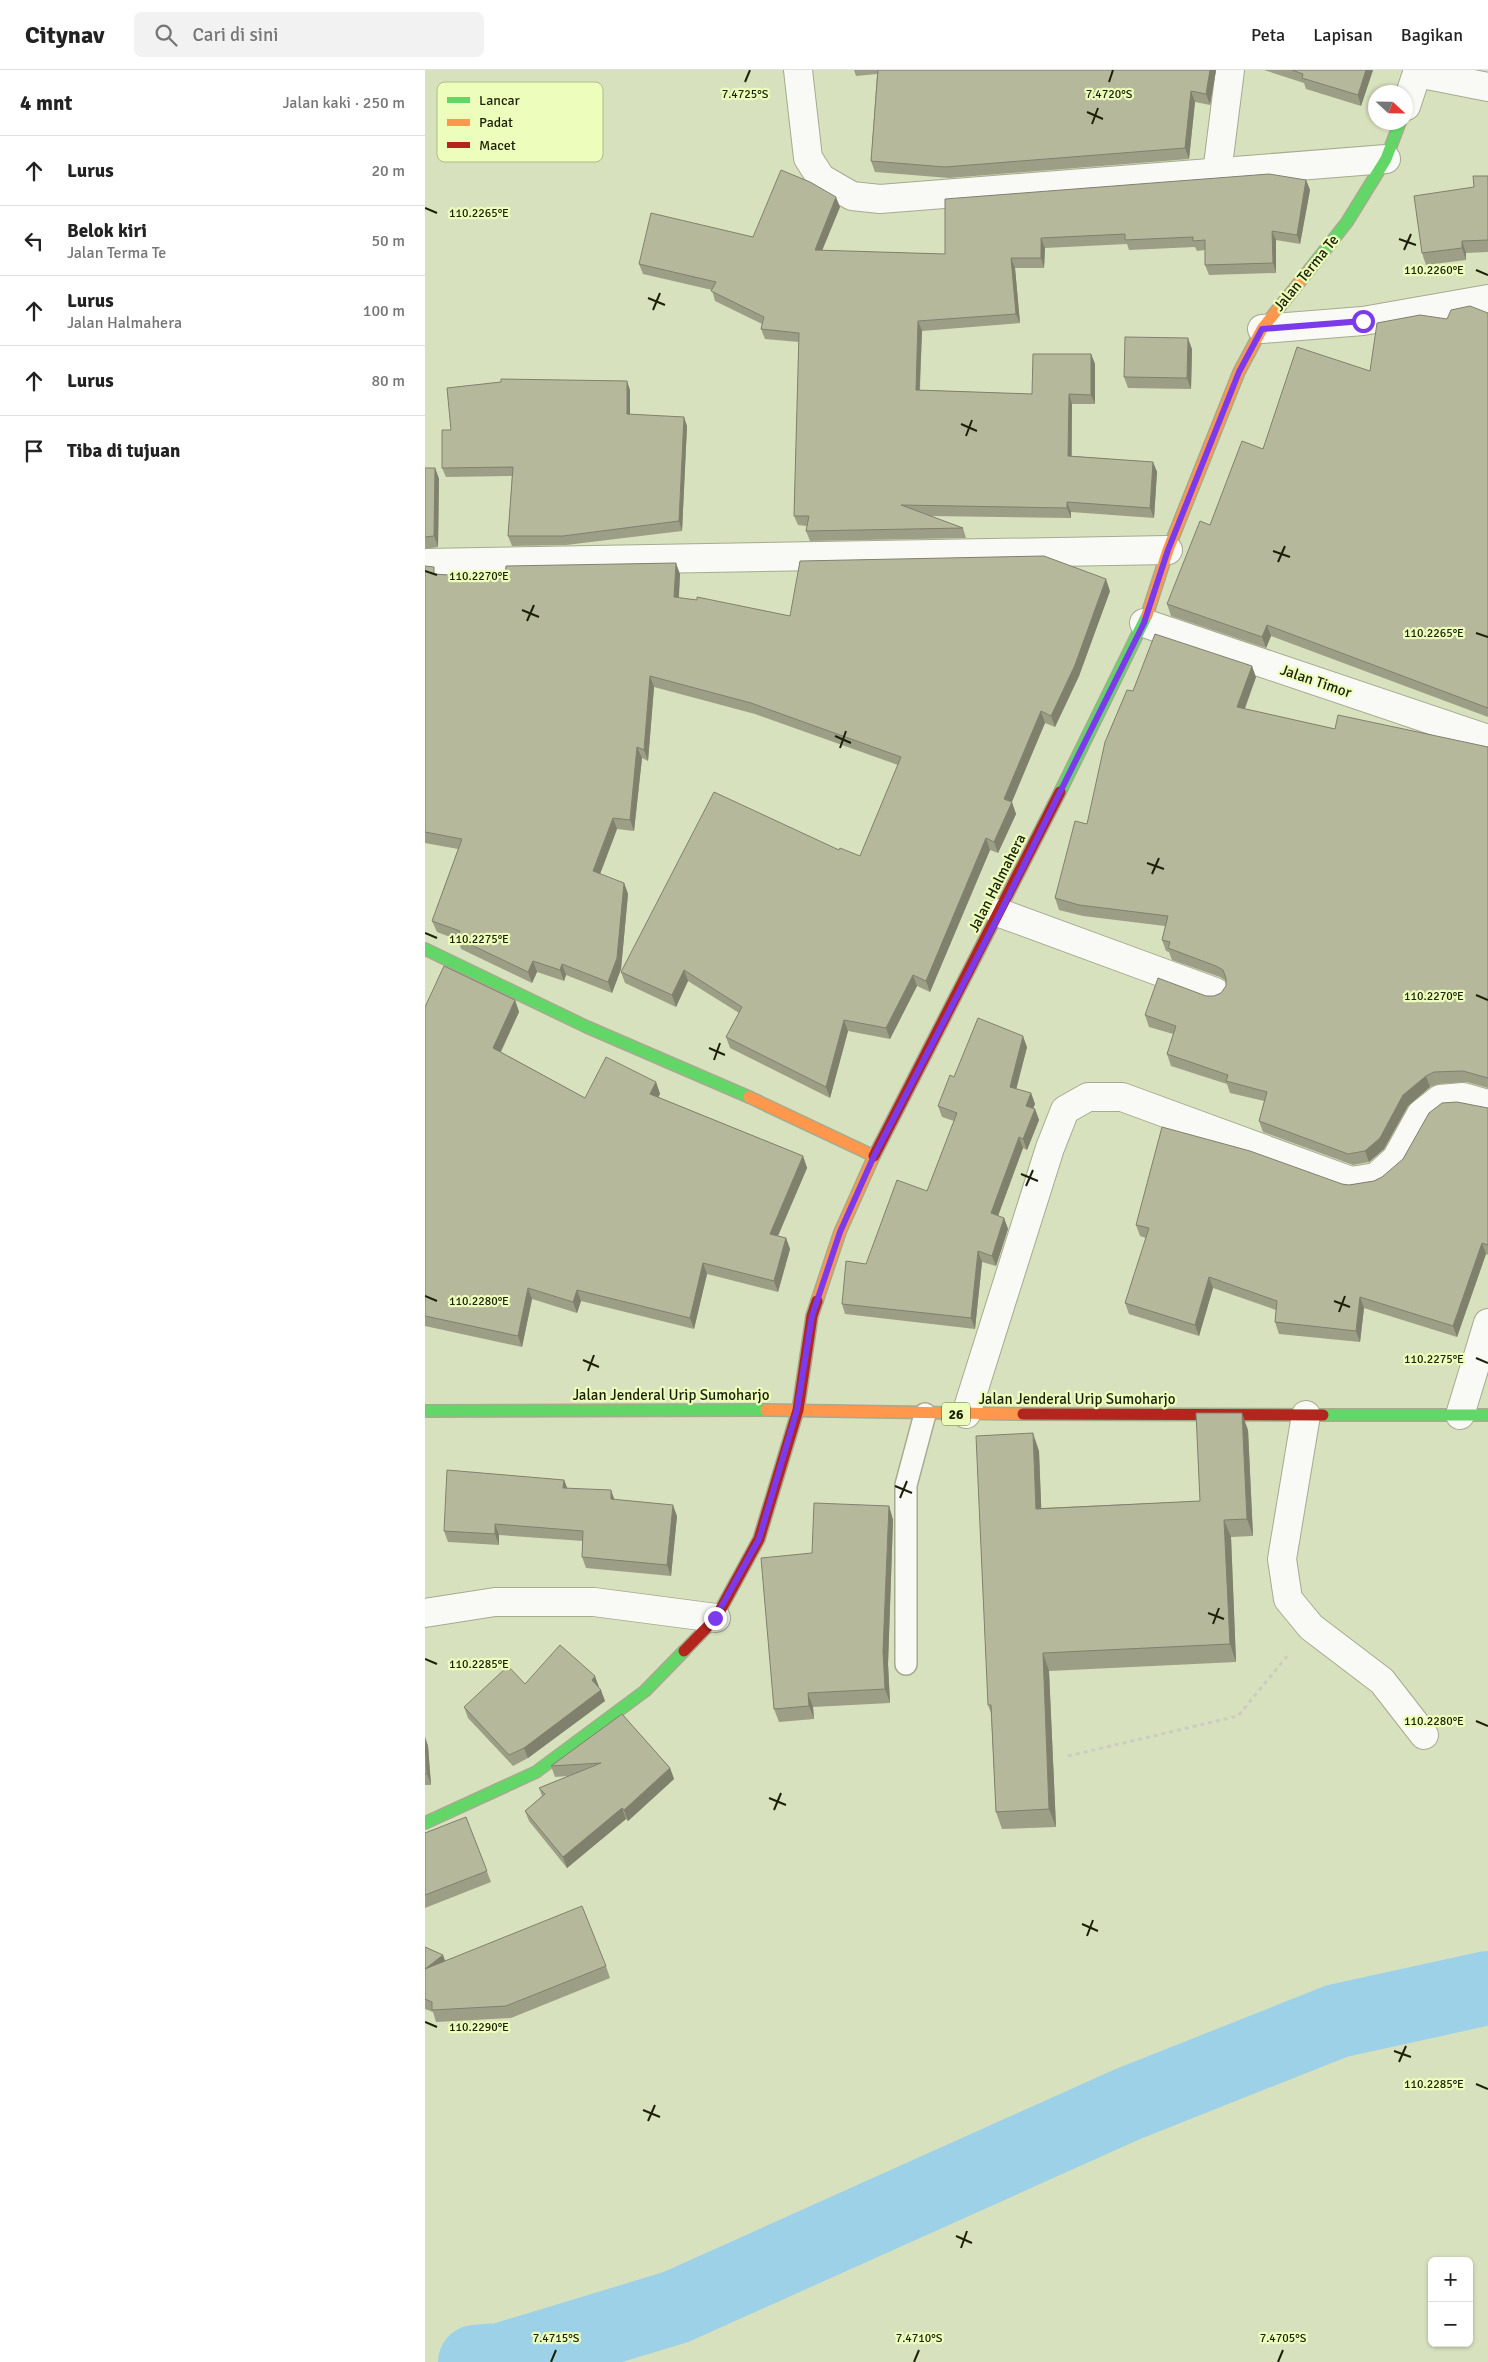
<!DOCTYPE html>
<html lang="id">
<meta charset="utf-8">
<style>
body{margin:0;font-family:Signika,sans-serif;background:#f2f2f2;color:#222}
.controls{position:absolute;right:15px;bottom:15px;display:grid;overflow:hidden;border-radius:8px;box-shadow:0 1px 4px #0004}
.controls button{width:45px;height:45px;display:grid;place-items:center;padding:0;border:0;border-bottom:1px solid #e0e0e0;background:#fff;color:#222;font:25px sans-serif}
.compass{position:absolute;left:943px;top:15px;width:45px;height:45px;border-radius:50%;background:#fff;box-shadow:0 1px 4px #0004;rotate:112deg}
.stop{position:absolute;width:15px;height:15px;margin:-11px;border:4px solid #7c3aed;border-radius:50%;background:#fff}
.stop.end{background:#7c3aed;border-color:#fff;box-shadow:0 1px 5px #0008}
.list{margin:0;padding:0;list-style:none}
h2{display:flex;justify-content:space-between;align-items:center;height:65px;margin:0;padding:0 20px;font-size:21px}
h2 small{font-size:16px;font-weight:400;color:#767676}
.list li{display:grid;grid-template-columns:32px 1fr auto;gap:15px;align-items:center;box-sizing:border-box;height:70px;padding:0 20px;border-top:1px solid #e0e0e0}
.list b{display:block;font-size:19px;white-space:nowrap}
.list p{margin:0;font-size:16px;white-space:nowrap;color:#767676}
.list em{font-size:16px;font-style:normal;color:#767676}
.icon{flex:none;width:28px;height:28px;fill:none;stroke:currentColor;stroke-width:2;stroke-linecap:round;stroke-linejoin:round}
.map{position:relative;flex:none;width:1063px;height:2292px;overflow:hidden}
header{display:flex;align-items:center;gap:30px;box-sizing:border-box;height:70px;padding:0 25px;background:#fff;border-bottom:1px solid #e0e0e0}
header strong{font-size:24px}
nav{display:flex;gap:28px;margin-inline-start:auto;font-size:18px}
.search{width:350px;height:45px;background:#f2f2f2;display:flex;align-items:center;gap:12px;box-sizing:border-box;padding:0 18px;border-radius:8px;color:#767676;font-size:19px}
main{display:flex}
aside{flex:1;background:#fff}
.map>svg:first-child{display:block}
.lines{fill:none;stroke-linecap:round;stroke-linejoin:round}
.river{stroke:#9dd1e8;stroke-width:74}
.lane-casing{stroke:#a4ab8f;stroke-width:24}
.street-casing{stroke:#a4ab8f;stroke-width:30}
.fast-casing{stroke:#a4ab8f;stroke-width:14}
.slow-casing{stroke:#a4ab8f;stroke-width:14}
.jam-casing{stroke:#a4ab8f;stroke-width:14}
.path{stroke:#cacdc2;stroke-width:3;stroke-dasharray:4 4;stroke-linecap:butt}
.lane{stroke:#f9faf5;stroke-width:21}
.street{stroke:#f9faf5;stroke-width:28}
.fast{stroke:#63d668;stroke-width:11}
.slow{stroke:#ff974d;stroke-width:11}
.jam{stroke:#b3261e;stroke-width:11}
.wall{fill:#9d9e86}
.shaded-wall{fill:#7f816d}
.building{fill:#b6b89c;stroke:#7f816d}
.route{stroke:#7c3aed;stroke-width:6}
.ticks{fill:none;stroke:#1b2107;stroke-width:2}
.labels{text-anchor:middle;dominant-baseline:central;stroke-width:4.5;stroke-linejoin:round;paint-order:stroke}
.shield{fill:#edfebc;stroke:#5a633d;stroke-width:1}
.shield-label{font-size:14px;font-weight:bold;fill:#1b2107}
.street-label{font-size:15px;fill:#1b2107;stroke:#edfebc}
.key{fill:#edfebc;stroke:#aebc86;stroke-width:1}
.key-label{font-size:14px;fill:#1b2107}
.ticks-label{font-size:12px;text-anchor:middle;fill:#1b2107;stroke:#edfebc;stroke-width:4.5;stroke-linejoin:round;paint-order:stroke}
</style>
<header>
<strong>Citynav</strong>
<div class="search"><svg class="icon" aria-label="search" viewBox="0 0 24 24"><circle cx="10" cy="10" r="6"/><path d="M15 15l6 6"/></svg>Cari di sini</div>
<nav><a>Peta</a><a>Lapisan</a><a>Bagikan</a></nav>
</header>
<main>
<aside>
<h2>4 mnt<small>Jalan kaki · 250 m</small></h2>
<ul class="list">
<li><svg class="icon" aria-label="ahead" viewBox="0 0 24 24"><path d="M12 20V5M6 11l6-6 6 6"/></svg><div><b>Lurus</b></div><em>20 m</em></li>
<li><svg class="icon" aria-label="left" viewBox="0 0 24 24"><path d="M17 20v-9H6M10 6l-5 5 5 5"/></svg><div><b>Belok kiri</b><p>Jalan Terma Te</p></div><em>50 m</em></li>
<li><svg class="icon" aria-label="ahead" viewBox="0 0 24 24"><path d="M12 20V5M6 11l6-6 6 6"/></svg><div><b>Lurus</b><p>Jalan Halmahera</p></div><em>100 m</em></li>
<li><svg class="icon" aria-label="ahead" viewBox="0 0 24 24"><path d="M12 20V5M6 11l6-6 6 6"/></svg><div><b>Lurus</b></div><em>80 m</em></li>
<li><svg class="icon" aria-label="arrive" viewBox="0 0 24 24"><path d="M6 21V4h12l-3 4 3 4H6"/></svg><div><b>Tiba di tujuan</b></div></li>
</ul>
</aside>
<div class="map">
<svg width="1063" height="2292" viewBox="0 0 1063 2292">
<rect width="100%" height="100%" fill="#d8e1be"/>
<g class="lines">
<polyline class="river" points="50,2292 76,2290 251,2237 703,2034 912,1951 1063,1918"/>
<defs>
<polyline id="lane" points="481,1594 481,1415 500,1344"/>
<g id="street">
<polyline points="373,0 383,88 396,108 427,126 455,129 961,89"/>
<polyline points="992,3 1063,17"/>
<polyline points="981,36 993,0"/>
<polyline points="792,103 805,0"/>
<polyline points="837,259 938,251 1063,229"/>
<polyline points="0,493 743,480"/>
<polyline points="719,553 1063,669"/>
<polyline points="575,843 790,922"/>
<polyline points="541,1344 625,1078 640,1040 663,1027 697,1027 926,1111 951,1107 971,1089 996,1044 1015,1029 1038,1027 1063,1034"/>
<polyline points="881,1345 857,1489 863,1529 886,1557 957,1611 999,1665"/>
<polyline points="1035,1345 1063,1253"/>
<polyline points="0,1543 70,1532 169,1532 291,1548"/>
</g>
<g id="fast">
<polyline points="885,199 922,152 961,89 975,52"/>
<polyline points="635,722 722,545"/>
<polyline points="0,879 162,957 324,1027"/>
<polyline points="0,1341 341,1340"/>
<polyline points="898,1345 1063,1345"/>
<polyline points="0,1753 111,1702 220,1621 259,1581"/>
</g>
<g id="slow">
<polyline points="722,545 743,480 814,302 837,259 885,199"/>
<polyline points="324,1027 449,1086 415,1162 392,1231"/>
<polyline points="341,1340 598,1344"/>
</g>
<g id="jam">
<polyline points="449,1086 635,722"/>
<polyline points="598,1344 898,1345"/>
<polyline points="259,1581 291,1548 334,1469 373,1340 387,1246 392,1231"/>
</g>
</defs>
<use href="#lane" class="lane-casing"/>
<use href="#street" class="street-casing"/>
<use href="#fast" class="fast-casing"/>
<use href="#slow" class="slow-casing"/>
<use href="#jam" class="jam-casing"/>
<polyline class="path" points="643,1686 813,1646 863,1585"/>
<use href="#lane" class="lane"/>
<use href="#street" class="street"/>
<use href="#fast" class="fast"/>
<use href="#slow" class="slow"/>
<use href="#jam" class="jam"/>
</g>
<g class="wall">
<polygon points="429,0 791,0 785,35 770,32 764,89 524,108 450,102 446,91 452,4 431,6"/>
<polygon points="839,0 948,0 936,36 881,19 879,13"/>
<polygon points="1063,106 1063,182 1041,183 1041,190 1001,195 997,183 1049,117"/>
<polygon points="881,110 885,120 875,174 851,170 851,203 784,205 780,195 780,180 772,181 770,177 704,180 702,174 620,178 619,198 590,198 595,253 497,261 495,320 607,324 666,284 670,294 670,334 647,334 647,386 728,392 732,402 729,448 646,442 646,448 504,446 538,458 541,468 385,471 381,461 382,456 373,455 369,446 374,272 340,269 336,259 337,254 290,231 287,220 218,204 214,194 328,167 415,137 397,181 520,184"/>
<polygon points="1063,243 1063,647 846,566 841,578 746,546 742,534 785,455 838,379 945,301 1022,249"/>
<polygon points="767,279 766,319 703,318 699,307"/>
<polygon points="205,320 205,344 262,356 257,461 141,475 87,476 83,466 87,406 21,407 17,398 26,360"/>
<polygon points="0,398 10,398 14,409 13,477 0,479"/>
<polygon points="0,496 11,504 80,509 255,504 254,528 365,546 685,521 654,606 630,657 620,653 586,732 591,744 573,783 565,780 505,922 492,916 465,969 423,961 405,1028 305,978 301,967 314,943 263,911 251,937 200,913 196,902 414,780 435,786 473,695 330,644 229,617 223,691 217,688 209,761 192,759 175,804 199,813 203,824 196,899 187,923 141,905 139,911 112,902 107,913 36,879 33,870 12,862 7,851 33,779 0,773"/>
<polygon points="831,607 820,639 910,659 1063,677 1063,1018 1042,1012 1013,1014 1005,1017 983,1036 959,1079 944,1092 928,1095 838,1062 834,1051 839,1031 805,1023 802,1014 746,996 742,984 748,964 724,957 720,945 781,926 789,926 796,923 801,916 801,911 795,907 747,890 744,882 741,881 737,870 740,856 658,846 634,840 630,828 662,754 708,621"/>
<polygon points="90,930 94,942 76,982 160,1028 231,1012 235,1024 233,1027 378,1086 382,1098 353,1166 361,1168 365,1179 353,1222 282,1204 269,1259 156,1231 152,1243 107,1229 97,1277 0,1256 0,937"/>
<polygon points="602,977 591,1019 606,1023 610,1034 608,1038 610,1039 614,1050 602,1080 598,1078 573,1146 579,1148 583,1159 571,1196 557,1192 550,1259 420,1244 417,1234 441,1194 502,1121 529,1051 517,1047 513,1036 529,1007"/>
<polygon points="1062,1038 1063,1038 1063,1185 1061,1184 1032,1267 939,1238 935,1272 854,1264 850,1252 851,1240 788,1218 774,1266 704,1244 700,1233 721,1168 715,1166 711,1155 917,1114 924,1115 949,1111 957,1107"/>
<polygon points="823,1360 828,1466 806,1467 811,1592 624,1601 631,1757 577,1759 571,1742 566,1643 563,1635 614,1381 616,1438 775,1431"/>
<polygon points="139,1410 142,1418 252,1446 246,1506 161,1498 157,1487 158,1471 74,1465 74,1475 23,1472 19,1461"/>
<polygon points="464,1436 468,1450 463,1594 465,1633 388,1637 389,1649 354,1652 349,1639 387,1483"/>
<polygon points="100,1614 174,1617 173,1617 180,1631 103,1688 88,1696 43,1648 39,1637"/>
<polygon points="197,1644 245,1698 249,1709 203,1751 201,1749 142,1798 104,1751 100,1741 117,1726 114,1718 143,1706 130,1707 126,1696"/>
<polygon points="0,1667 3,1676 6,1715 0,1715"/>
<polygon points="41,1747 66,1812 0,1838 0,1763"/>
<polygon points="0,1877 18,1885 20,1891 181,1896 185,1908 86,1948 11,1952 8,1942 0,1939"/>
</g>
<g class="shaded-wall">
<polygon points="785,0 791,0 785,35 781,24"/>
<polygon points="941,0 948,0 936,36 933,25"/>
<polygon points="766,21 770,32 764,89 760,78"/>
<polygon points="881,110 885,120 875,174 872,165"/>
<polygon points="411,127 415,137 393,190 390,180"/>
<polygon points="847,161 851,170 851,203 848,193"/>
<polygon points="616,168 620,178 619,198 616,188"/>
<polygon points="1037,171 1041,183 1041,190 1037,178"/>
<polygon points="586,188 590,198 595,253 591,244"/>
<polygon points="493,251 497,261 494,330 491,320"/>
<polygon points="763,268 767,279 766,319 762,308"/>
<polygon points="666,284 670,294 670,334 666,325"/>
<polygon points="202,311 205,320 205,354 202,344"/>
<polygon points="644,324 647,334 646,396 643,386"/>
<polygon points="259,347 262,356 257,461 254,451"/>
<polygon points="728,392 732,402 729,448 725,438"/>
<polygon points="10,398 14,409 13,477 9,466"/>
<polygon points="642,432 646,442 646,448 642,438"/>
<polygon points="251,493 255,504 253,538 249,527"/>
<polygon points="681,509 685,521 654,606 630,657 626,646"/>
<polygon points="842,555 846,566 841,578 837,567"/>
<polygon points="827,596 831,607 816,648 812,637"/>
<polygon points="225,606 229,617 223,691 219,680"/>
<polygon points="616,641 620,653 584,739 587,732 591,744 573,783 569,772 579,729"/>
<polygon points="212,677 217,688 209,761 205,750"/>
<polygon points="188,748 192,759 172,812 168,801"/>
<polygon points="561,768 565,780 505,922 501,911"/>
<polygon points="199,813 203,824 196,899 187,923 183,912"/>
<polygon points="108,891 112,902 107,913 103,902"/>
<polygon points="137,894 141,905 139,911 135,900"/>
<polygon points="259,900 263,911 251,937 247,925"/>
<polygon points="488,905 492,916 465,969 461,958"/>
<polygon points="90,930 94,942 72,989 68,978"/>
<polygon points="419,950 423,961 405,1028 401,1017"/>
<polygon points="598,966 602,977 589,1028 585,1017"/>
<polygon points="1001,1006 1005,1017 983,1036 959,1079 944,1092 940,1081 978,1025"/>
<polygon points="231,1012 235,1024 229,1035 225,1024"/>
<polygon points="606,1023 610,1034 605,1046 601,1036"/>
<polygon points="610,1039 614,1050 602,1080 598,1069"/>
<polygon points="594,1067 598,1078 570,1154 566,1143"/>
<polygon points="378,1086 382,1098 349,1175 345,1164"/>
<polygon points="579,1148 583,1159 571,1196 567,1186"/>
<polygon points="361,1168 365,1179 353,1222 349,1211"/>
<polygon points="1057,1173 1061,1184 1032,1267 1028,1256"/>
<polygon points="553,1181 557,1192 550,1259 546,1248"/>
<polygon points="278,1193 282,1204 269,1259 265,1248"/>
<polygon points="784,1207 788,1218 774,1266 770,1255"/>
<polygon points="103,1218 107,1229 97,1277 93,1266"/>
<polygon points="152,1220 156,1231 152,1243 148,1232"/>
<polygon points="935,1227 939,1238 935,1272 931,1261"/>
<polygon points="817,1343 823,1360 828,1466 822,1449"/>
<polygon points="608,1363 614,1381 617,1456 611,1439"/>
<polygon points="139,1410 143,1420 138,1418"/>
<polygon points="186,1420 190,1431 186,1429"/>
<polygon points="248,1435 252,1446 246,1506 242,1495"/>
<polygon points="464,1436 468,1450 463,1594 465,1633 460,1619 458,1581"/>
<polygon points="799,1450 806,1467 811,1592 805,1574"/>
<polygon points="70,1454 74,1465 74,1475 70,1464"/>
<polygon points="618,1583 624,1601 631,1757 624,1739"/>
<polygon points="170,1606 174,1617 171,1621 167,1610"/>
<polygon points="176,1620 180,1631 103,1688 99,1678"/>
<polygon points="383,1623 388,1637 389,1649 384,1636"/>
<polygon points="0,1667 3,1676 6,1715 2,1704"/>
<polygon points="245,1698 249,1709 203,1751 199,1740"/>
<polygon points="197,1738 201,1749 142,1798 138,1787"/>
<polygon points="18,1885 22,1897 0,1899"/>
</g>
<g class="building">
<polygon points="453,0 785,0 781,24 766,21 760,78 520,97 446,91"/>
<polygon points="867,0 941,0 933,25 877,8 878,4"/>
<polygon points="356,100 385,112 411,127 390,180 520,184 520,129 844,104 881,110 872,165 847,161 848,193 780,195 780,170 768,171 768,167 700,170 700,164 616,168 616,188 586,188 591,244 493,251 491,320 607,324 608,284 666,284 666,325 644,324 643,386 728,392 725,438 642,432 642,438 476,435 538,458 381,461 384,446 369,446 374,263 336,259 339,247 286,221 291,212 214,194 226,143 328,167"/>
<polygon points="1048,106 1063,106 1063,170 1037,171 1037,178 997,183 989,126 1049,117"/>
<polygon points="1045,236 1063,243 1063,638 842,555 837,567 742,534 775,451 785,455 817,371 838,379 872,277 945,301 952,253 995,245 1022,249 1026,240"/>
<polygon points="700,267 763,268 762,308 699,307"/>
<polygon points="76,309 202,311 202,344 259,347 254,451 138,466 83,466 88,397 17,398 17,360 26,360 22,318 76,312"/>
<polygon points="0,398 10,398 9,466 0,467"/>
<polygon points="619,486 681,509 650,595 626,646 616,641 579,729 587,732 569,772 561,768 501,911 488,905 461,958 419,950 401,1017 301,967 317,937 259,900 247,925 196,902 289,722 414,780 415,778 435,786 476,687 326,633 225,606 219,680 212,677 205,750 188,748 168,801 199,813 192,888 183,912 137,894 135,900 108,891 103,902 32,868 35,861 7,851 37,769 0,762 0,496 9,497 9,504 80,509 81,496 251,493 249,527 272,530 272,527 365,546 375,491"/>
<polygon points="730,564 827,596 812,637 910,659 913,645 1063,677 1063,1008 1038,1001 1009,1002 1001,1006 978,1025 955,1068 940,1081 923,1084 834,1051 842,1022 801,1011 803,1005 742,984 751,956 720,945 733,908 781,926 789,926 796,923 801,916 801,908 798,900 791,896 743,878 745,872 737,870 743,846 654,835 630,828 650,751 662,754 680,672 702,620 708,621"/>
<polygon points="19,896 90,930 68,978 160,1028 181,987 231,1012 225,1024 378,1086 345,1164 361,1168 349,1211 278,1193 265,1248 152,1220 148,1232 103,1218 93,1266 0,1246 0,937"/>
<polygon points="553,948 598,966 585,1017 606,1023 601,1036 610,1039 598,1069 594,1067 566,1143 579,1148 567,1186 553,1181 546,1248 417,1234 421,1191 441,1194 472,1110 502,1121 532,1043 513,1036 525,1005 529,1007"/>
<polygon points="1032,1032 1063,1038 1063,1175 1057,1173 1028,1256 935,1227 931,1261 850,1252 852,1231 784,1207 770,1255 700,1233 724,1158 711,1155 737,1057 825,1081 917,1114 924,1115 949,1111 957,1107 978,1089 1004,1043 1017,1033"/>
<polygon points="771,1343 817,1343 822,1449 799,1450 805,1574 618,1583 624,1739 571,1742 566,1635 563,1635 551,1366 608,1363 611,1439 775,1431"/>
<polygon points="22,1400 139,1410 138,1418 186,1420 186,1429 248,1435 242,1495 157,1487 158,1461 70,1454 70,1464 19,1461"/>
<polygon points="389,1433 464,1436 458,1581 460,1619 383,1623 384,1636 349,1639 336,1488 387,1483"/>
<polygon points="135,1575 170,1606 167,1610 176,1620 99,1678 84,1685 39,1637 83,1596 100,1614"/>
<polygon points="197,1644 245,1698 199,1740 197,1738 138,1787 100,1741 120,1724 114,1718 176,1693 126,1696"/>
<polygon points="0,1674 2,1704 0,1704"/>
<polygon points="41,1747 62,1801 0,1825 0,1763"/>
<polygon points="157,1836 181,1896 81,1936 7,1940 7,1932 0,1929 0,1877 18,1885 0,1899"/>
</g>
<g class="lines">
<polyline class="route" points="290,1548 334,1469 372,1340 387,1246 415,1162 449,1086 575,843 719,553 743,480 814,302 837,259 938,251"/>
</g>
<path class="ticks" d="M320,12L325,0M684,12L688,0M662,42L678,49M667,54L673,38M0,138L12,143M974,169L991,175M979,180L986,164M1051,200L1063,205M223,228L240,235M228,240L235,223M536,354L552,361M541,366L547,350M848,481L865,487M853,492L860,476M0,501L12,505M97,540L114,547M102,551L109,535M1051,563L1063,567M410,666L426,673M415,678L421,661M722,793L739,799M727,804L734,788M0,863L12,868M1051,925L1063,930M284,978L300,985M289,990L295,973M596,1104L613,1111M601,1116L608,1100M0,1226L12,1231M909,1231L925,1237M914,1242L920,1226M1051,1288L1063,1293M158,1290L174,1297M163,1301L169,1285M470,1416L487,1423M475,1428L482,1411M783,1543L799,1549M788,1554L794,1538M0,1589L12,1594M1051,1651L1063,1656M344,1728L361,1735M349,1740L356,1723M657,1854L673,1861M662,1866L668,1850M0,1952L12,1957M969,1981L986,1987M974,1992L981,1976M1051,2014L1063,2019M218,2040L235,2047M223,2051L230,2035M531,2166L547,2173M536,2178L542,2161M126,2292L131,2280M489,2292L494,2280M853,2292L858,2280"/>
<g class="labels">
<rect class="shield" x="517" y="1332.5" width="28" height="23" rx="4"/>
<g class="shield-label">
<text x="531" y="1344">26</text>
</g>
<g class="street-label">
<text transform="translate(881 203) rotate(-51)">Jalan Terma Te</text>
<text transform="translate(891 611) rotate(19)">Jalan Timor</text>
<text transform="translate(572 813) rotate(-63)">Jalan Halmahera</text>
<text x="246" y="1325">Jalan Jenderal Urip Sumoharjo</text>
<text x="652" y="1329">Jalan Jenderal Urip Sumoharjo</text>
</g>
</g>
<rect x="12" y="12" width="166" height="80" rx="8" class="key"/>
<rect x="22" y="27" width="23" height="6" fill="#63d668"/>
<rect x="22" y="49" width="23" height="7" fill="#ff974d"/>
<rect x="22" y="72" width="23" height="6" fill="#b3261e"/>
<g class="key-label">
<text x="54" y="35">Lancar</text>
<text x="54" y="57">Padat</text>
<text x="54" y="80">Macet</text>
</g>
<g class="ticks-label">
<text x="684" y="28">7.4720°S</text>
<text x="320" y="28">7.4725°S</text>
<text x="54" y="147">110.2265°E</text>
<text x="1009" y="204">110.2260°E</text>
<text x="54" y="510">110.2270°E</text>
<text x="1009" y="567">110.2265°E</text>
<text x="54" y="873">110.2275°E</text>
<text x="1009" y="930">110.2270°E</text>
<text x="54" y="1235">110.2280°E</text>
<text x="1009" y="1293">110.2275°E</text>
<text x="54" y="1598">110.2285°E</text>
<text x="1009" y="1655">110.2280°E</text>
<text x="54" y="1961">110.2290°E</text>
<text x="1009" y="2018">110.2285°E</text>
<text x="131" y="2272">7.4715°S</text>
<text x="494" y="2272">7.4710°S</text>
<text x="858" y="2272">7.4705°S</text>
</g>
</svg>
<div class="controls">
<button>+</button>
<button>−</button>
</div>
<svg class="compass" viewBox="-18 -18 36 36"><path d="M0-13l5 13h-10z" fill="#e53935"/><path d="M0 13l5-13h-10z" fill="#767676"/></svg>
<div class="stop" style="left:938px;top:251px"></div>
<div class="stop end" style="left:290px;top:1548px"></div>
</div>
</main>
